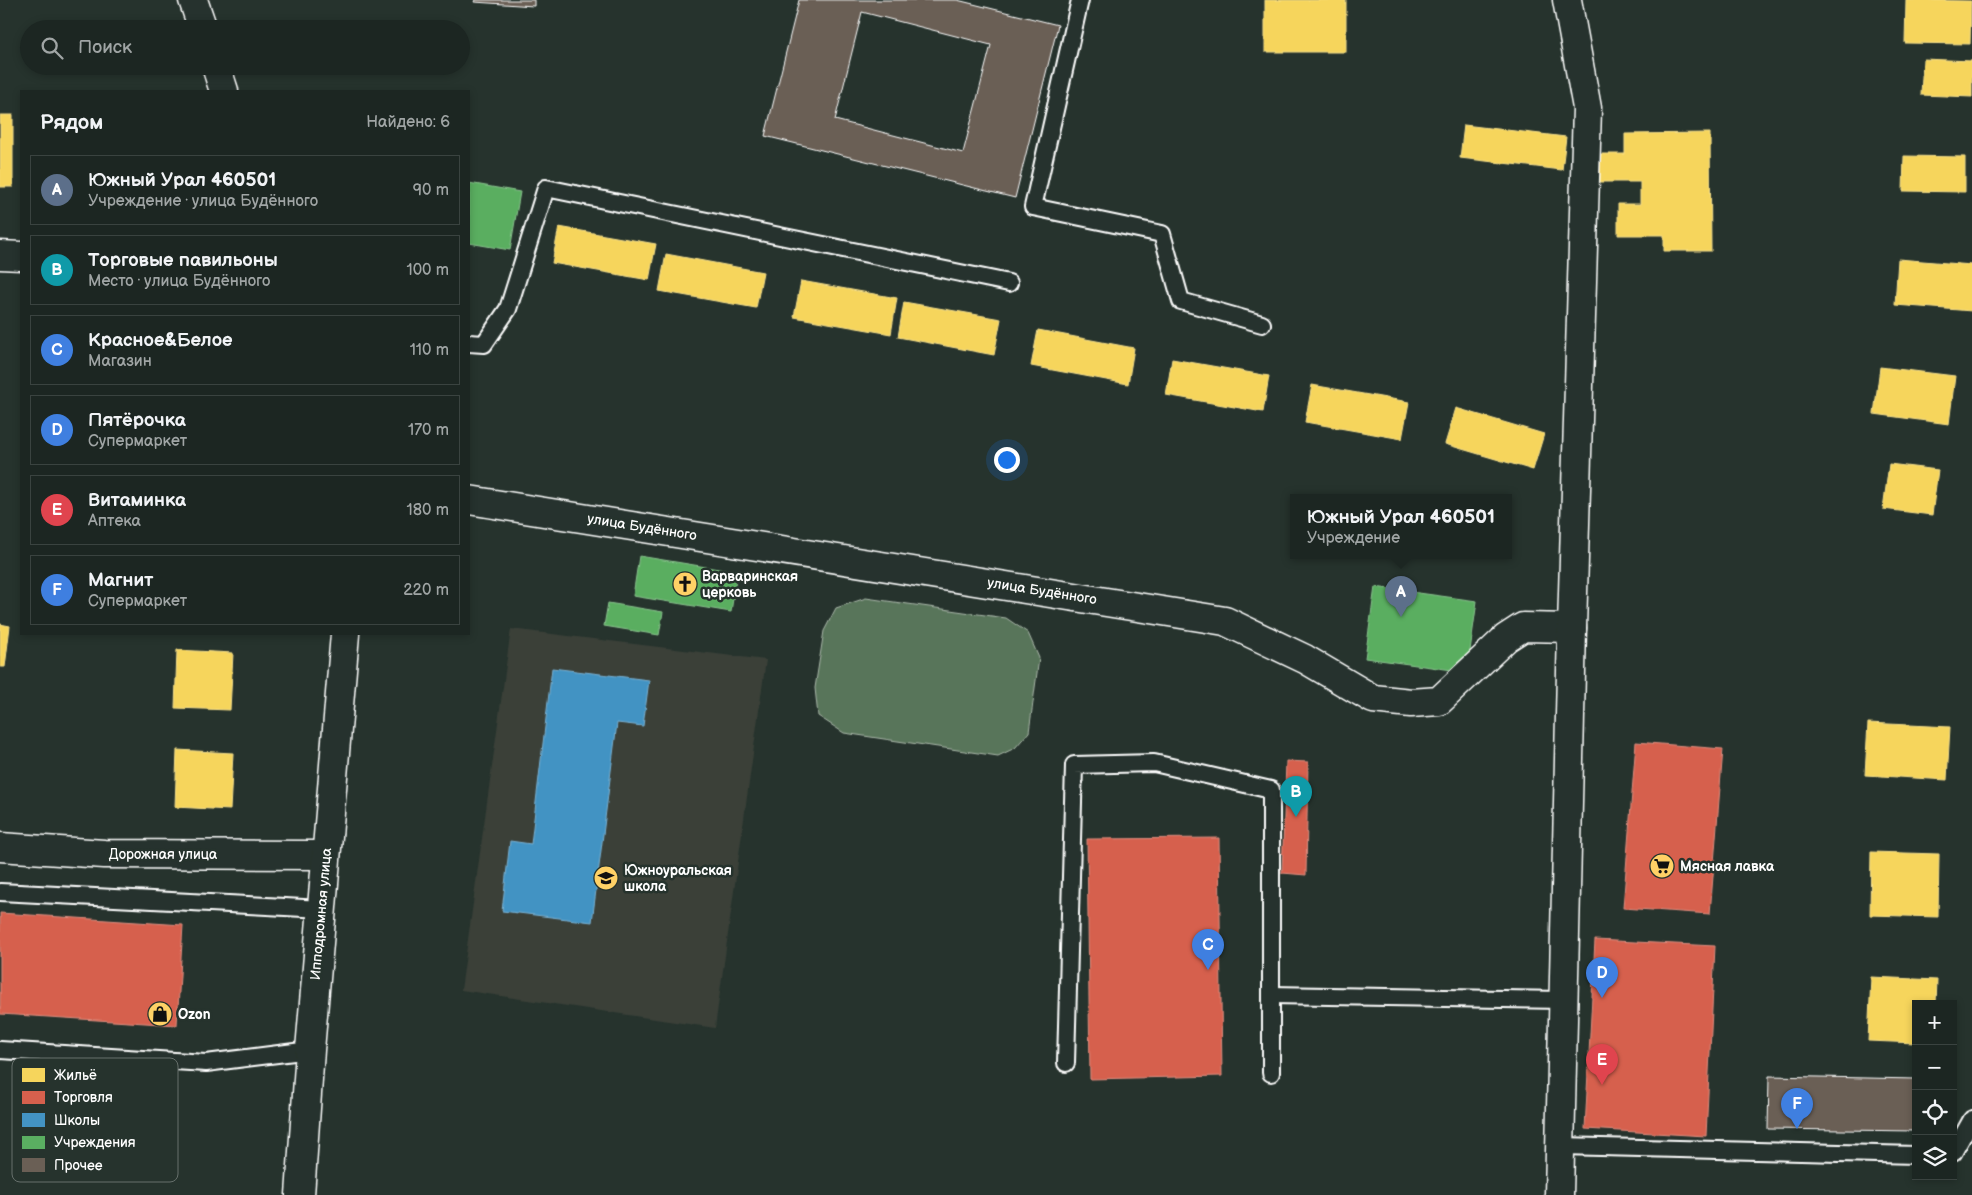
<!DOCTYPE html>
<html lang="ru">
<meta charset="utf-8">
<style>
body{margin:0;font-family:"Balsamiq Sans",sans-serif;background:#252e2a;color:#f1f3f6}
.controls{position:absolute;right:15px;bottom:15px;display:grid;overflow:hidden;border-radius:0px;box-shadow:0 2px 8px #0003}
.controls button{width:45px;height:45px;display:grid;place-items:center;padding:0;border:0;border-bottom:1px solid #3a4340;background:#1c2622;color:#f1f3f6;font:25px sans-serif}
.you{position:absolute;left:1006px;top:459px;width:18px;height:18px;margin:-12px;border:4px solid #fff;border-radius:50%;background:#1a73e8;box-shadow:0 0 0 8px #1a73e833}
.badge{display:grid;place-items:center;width:32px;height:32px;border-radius:50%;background:#d93025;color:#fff;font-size:16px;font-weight:700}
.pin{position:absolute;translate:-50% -41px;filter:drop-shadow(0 1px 2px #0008)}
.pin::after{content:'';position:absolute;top:26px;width:18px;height:15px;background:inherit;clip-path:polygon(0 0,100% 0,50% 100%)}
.popup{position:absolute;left:1290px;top:494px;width:222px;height:65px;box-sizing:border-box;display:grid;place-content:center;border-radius:0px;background:#1c2622;filter:drop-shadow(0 1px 4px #0005);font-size:16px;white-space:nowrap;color:#a0a5a5}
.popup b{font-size:19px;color:#f1f3f6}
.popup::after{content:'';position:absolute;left:50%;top:100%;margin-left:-10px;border:10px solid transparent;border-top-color:#1c2622}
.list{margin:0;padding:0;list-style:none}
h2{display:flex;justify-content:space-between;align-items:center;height:65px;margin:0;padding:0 20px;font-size:21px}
h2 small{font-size:16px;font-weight:400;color:#a0a5a5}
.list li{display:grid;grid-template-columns:32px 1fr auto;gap:15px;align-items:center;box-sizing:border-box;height:70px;margin:0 10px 10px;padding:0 10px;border:1px solid #3a4340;border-radius:0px}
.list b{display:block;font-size:19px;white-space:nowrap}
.list p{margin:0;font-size:16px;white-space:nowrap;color:#a0a5a5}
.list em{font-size:16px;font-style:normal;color:#a0a5a5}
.icon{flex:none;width:28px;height:28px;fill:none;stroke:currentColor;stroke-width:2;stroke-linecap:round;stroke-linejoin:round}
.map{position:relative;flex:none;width:1972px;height:1195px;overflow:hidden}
.search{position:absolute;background:#1c2622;box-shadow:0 2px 8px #0003;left:20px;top:20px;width:450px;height:55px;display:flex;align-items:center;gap:12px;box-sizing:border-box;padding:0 18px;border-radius:28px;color:#a0a5a5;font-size:19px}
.panel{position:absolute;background:#1c2622;box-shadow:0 2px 8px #0003;left:20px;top:90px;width:450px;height:545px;border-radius:0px}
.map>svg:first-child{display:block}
.built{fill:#3a4039}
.green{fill:#59745a;stroke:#acbaac}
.homes{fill:#f6d55c;stroke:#f9e28d}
.shops{fill:#d6604d;stroke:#e29082}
.schools{fill:#4393c3;stroke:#7bb3d5}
.public{fill:#5aae61;stroke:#8cc690}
.building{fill:#6a5f55;stroke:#fff;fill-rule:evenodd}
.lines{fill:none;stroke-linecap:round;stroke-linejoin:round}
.lane-casing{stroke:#fff;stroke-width:20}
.street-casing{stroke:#fff;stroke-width:31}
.secondary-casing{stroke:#fff;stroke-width:31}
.lane{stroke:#26332d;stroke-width:16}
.street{stroke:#26332d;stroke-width:28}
.secondary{stroke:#26332d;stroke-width:28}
.labels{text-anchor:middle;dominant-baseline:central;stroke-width:5;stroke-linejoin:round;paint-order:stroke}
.street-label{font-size:14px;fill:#fff;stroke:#26332d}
.poi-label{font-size:14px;font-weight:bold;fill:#fff;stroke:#26332d;text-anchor:start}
.key{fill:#26332d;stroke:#67706c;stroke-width:1}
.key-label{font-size:14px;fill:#fff}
</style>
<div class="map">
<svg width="1972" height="1195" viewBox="0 0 1972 1195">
<rect width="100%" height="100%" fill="#26332d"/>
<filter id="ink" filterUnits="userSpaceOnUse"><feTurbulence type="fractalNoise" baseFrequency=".02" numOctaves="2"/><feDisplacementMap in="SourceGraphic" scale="10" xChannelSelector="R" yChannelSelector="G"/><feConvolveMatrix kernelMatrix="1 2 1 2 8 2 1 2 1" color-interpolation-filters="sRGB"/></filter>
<g filter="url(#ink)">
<polygon class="built" points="511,629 766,660 715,1028 461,990"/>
<polygon class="green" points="866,598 1006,618 1028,633 1039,658 1029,732 1015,748 998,756 844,733 818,716 815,688 824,631 836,608"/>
<g class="homes">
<rect x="1265" y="0" width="81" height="52"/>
<polygon points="1906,0 1971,1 1970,44 1905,43"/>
<polygon points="1923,59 1972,61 1972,97 1921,95"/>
<rect x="0" y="115" width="13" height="72"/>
<polygon points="1464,125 1566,137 1562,170 1460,158"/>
<polygon points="1710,133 1711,251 1664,251 1664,235 1618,235 1618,204 1640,204 1640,182 1599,182 1599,154 1625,154 1625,134"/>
<polygon points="1904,156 1965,157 1965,192 1903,191"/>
<polygon points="559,227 656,244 649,280 552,263"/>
<polygon points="666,254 763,272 756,308 659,291"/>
<polygon points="1898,259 1972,265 1972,311 1895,305"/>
<polygon points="801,281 897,298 891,334 794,317"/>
<polygon points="904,302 1001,319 994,355 898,337"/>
<polygon points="1038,330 1134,348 1128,384 1031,366"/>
<polygon points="1172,359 1269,376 1263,412 1166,395"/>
<polygon points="1880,367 1955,376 1949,424 1874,414"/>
<polygon points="1312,385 1409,402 1402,439 1305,422"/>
<polygon points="1456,408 1544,434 1533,470 1445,444"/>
<polygon points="1889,464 1938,470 1932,515 1883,509"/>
<polygon points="0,624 10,626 5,667 0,667"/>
<polygon points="177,650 233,653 230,710 175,708"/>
<polygon points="1868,723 1950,727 1947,780 1865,775"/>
<polygon points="177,750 233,753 230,810 175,807"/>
<polygon points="1871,852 1939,854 1938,917 1870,915"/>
<polygon points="1871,977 1937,980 1936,1004 1916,1004 1916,1043 1868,1041"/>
</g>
<g class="shops">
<polygon points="1636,742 1723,749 1710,914 1623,908"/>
<polygon points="1286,761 1308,762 1306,875 1282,873"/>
<polygon points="1219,838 1222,1076 1090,1079 1087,839"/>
<polygon points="0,913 183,925 177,1025 0,1014"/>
<polygon points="1595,940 1715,946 1706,1136 1585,1129"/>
</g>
<polygon class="schools" points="552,668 649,680 643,726 617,723 592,922 502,911 510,841 531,844"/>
<g class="public">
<polygon points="469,183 520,192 510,250 469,243"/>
<polygon points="639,556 737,572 731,612 633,596"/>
<polygon points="1375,587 1477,601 1467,672 1365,658"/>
<polygon points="608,603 663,612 659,635 604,626"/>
</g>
<g class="building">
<polygon points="475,0 534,0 534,6 474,2"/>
<path d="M799,0H957L1058,25L1015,198L765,136ZM862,12L991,45L963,153L835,120Z"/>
<polygon points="1769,1076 1916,1079 1916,1131 1768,1129"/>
</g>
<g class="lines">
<defs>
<g id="lane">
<polyline points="1080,0 1033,207 1162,234 1181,301 1262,324"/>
<polyline points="469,343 484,344 508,309 546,188 1009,283"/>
<polyline points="0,892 322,909"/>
<polyline points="1271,995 1564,1000"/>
<polyline points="0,1050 206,1063 310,1050"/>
<polyline points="1066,1063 1074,765 1154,763 1271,790 1271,1073"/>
<polyline points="1562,1146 1916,1155"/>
<polyline points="1953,1153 1972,1119"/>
</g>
<g id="street">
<polyline points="0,255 21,256"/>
<polyline points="469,500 1225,621 1305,659 1373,699 1411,703 1439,701 1506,638 1523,627 1572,628"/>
<polyline points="0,847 104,854 326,855"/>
<polyline points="1559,1195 1572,628 1587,108 1567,0"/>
</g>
<g id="secondary">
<polyline points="193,0 203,29"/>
<polyline points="216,66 224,91"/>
<polyline points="300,1195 310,1050 345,634"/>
</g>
</defs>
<use href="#lane" class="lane-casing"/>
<use href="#street" class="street-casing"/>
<use href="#secondary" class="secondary-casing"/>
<use href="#lane" class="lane"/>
<use href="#street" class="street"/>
<use href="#secondary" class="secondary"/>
</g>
</g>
<defs>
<symbol id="church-disc" viewBox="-11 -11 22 22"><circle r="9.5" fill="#ffd166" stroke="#26332d"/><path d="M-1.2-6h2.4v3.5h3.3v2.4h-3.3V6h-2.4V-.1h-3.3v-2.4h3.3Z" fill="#111"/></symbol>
<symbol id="supermarket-disc" viewBox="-11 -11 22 22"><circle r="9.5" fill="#ffd166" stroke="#26332d"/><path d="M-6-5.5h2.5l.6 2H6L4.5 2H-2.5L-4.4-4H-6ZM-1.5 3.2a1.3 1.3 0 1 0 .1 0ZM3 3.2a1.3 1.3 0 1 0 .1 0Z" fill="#111"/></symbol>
<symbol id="school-disc" viewBox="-11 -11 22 22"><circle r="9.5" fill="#ffd166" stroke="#26332d"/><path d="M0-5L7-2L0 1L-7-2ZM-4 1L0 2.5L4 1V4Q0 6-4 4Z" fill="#111"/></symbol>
<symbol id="shop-disc" viewBox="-11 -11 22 22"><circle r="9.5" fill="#ffd166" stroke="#26332d"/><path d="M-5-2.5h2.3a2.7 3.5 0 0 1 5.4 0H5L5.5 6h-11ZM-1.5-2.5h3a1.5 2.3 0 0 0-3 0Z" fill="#111"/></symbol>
</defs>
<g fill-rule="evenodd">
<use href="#church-disc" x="671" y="570" width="28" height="28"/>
<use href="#supermarket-disc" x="1648" y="852" width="28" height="28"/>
<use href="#school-disc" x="592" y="864" width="28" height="28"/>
<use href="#shop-disc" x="146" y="1000" width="28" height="28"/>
</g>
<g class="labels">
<g class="street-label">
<text transform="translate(642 527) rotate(9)">улица Будённого</text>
<text transform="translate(1042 591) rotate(9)">улица Будённого</text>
<text x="163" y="854">Дорожная улица</text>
<text transform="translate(321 914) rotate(-85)">Ипподромная улица</text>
</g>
<g class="poi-label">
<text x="702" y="576">Варваринская<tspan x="702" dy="16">церковь</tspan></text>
<text x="1680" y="866">Мясная лавка</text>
<text x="624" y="870">Южноуральская<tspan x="624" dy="16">школа</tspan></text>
<text x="178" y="1014">Ozon</text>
</g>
</g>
<rect x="12" y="1058" width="166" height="124" rx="8" class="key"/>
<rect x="22" y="1068" width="23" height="14" fill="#f6d55c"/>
<rect x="22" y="1091" width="23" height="13" fill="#d6604d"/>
<rect x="22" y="1113" width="23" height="14" fill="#4393c3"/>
<rect x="22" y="1136" width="23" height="13" fill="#5aae61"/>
<rect x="22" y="1158" width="23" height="14" fill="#6a5f55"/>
<g class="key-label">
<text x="54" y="1080">Жильё</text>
<text x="54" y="1102">Торговля</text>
<text x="54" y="1125">Школы</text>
<text x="54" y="1147">Учреждения</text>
<text x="54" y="1170">Прочее</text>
</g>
</svg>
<div class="controls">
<button>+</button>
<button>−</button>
<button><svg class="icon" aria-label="locate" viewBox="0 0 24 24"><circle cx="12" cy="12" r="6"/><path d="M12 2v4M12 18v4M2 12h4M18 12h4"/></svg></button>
<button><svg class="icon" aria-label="layers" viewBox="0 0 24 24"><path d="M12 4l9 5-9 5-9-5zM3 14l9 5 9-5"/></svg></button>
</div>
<div class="you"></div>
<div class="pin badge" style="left:1401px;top:617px;background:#5c6f8a">A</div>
<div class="popup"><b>Южный Урал 460501</b>Учреждение</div>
<div class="pin badge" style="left:1296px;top:817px;background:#0f9aa8">B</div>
<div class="pin badge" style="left:1208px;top:970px;background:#3f7fe0">C</div>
<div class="pin badge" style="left:1602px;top:998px;background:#3f7fe0">D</div>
<div class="pin badge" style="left:1602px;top:1085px;background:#e0444e">E</div>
<div class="pin badge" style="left:1797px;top:1129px;background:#3f7fe0">F</div>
<div class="search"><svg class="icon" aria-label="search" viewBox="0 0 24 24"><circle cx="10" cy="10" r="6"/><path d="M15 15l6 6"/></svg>Поиск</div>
<section class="panel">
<h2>Рядом<small>Найдено: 6</small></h2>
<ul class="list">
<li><span class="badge" style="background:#5c6f8a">A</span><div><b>Южный Урал 460501</b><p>Учреждение · улица Будённого</p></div><em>90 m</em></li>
<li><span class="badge" style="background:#0f9aa8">B</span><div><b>Торговые павильоны</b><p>Место · улица Будённого</p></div><em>100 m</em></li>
<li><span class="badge" style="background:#3f7fe0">C</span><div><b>Красное&amp;Белое</b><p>Магазин</p></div><em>110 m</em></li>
<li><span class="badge" style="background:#3f7fe0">D</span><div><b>Пятёрочка</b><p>Супермаркет</p></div><em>170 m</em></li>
<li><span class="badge" style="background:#e0444e">E</span><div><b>Витаминка</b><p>Аптека</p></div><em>180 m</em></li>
<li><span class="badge" style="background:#3f7fe0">F</span><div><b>Магнит</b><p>Супермаркет</p></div><em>220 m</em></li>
</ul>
</section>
</div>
